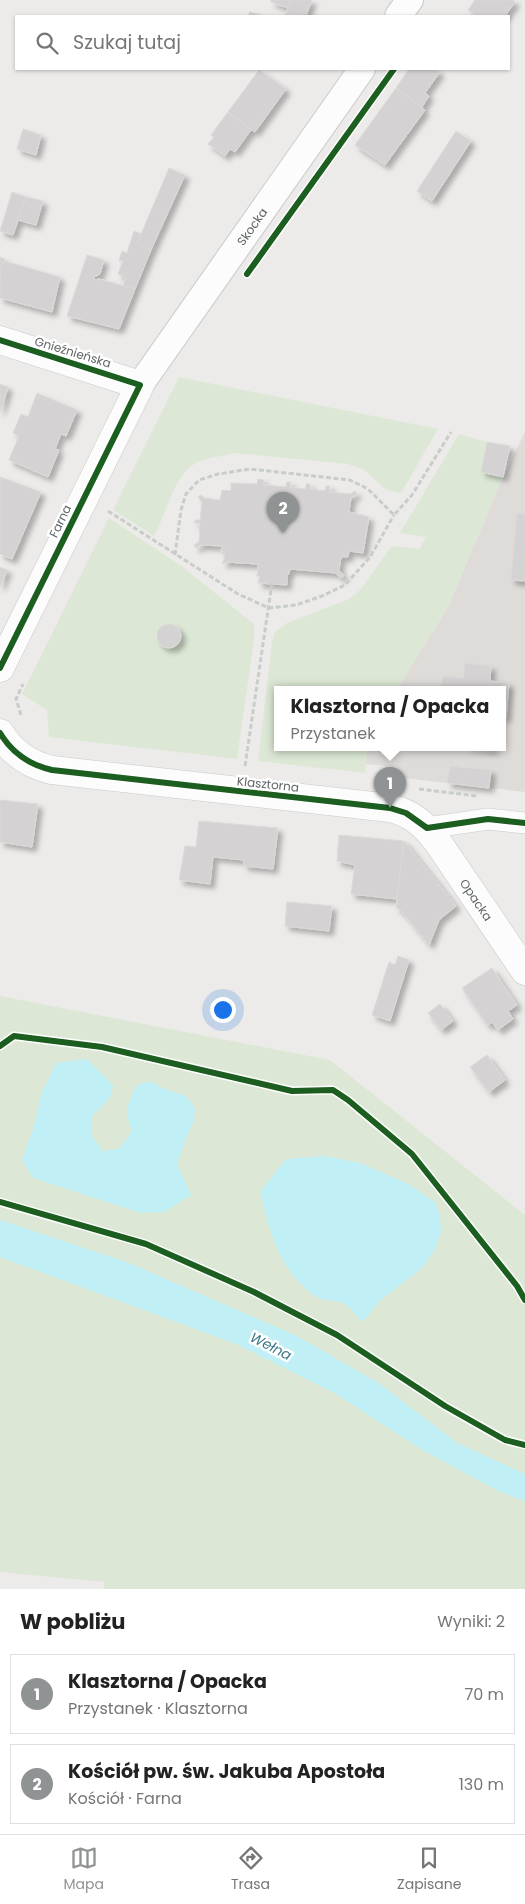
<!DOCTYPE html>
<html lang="pl">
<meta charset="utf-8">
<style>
body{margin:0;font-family:Poppins,sans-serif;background:#f6f6f6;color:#222}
.you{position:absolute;left:222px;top:1009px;width:18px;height:18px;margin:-12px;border:4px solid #fff;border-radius:50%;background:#1a73e8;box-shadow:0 0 0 8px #1a73e833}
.badge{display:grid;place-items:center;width:32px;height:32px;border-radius:50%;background:#909394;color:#fff;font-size:16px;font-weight:700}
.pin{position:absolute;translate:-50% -41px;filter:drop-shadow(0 1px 2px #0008)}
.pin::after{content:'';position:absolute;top:26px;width:18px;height:15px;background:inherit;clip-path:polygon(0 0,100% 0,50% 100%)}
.popup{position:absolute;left:274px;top:686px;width:232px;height:65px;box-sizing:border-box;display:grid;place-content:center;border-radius:0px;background:#fff;filter:drop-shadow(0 1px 4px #0005);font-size:16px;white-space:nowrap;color:#767676}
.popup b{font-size:19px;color:#222}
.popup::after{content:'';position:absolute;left:50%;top:100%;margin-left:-10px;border:10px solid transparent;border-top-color:#fff}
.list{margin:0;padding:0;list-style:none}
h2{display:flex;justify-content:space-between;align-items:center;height:65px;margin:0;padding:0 20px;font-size:21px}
h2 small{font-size:16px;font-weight:400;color:#767676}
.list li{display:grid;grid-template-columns:32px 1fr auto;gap:15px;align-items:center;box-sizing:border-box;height:80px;margin:0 10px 10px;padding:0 10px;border:1px solid #e0e0e0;border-radius:0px}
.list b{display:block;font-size:19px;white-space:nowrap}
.list p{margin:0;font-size:16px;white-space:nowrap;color:#767676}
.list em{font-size:16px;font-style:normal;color:#767676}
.icon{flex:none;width:28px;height:28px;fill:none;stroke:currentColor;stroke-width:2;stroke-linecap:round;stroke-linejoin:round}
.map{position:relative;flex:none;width:525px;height:1589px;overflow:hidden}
.search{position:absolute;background:#fff;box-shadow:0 1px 4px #0004;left:15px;right:15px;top:15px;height:55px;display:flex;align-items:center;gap:12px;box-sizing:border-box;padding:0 18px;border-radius:0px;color:#767676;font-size:19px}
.sheet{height:245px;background:#fff}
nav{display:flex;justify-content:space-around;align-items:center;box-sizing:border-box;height:70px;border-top:1px solid #e0e0e0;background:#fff;font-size:14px;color:#767676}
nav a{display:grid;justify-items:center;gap:2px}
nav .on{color:#909394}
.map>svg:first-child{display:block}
.education{fill:#dfdbd9}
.green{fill:#dce8d5}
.water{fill:#c0eff5}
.building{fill:#d4d2d2;stroke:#dcdad8;filter:url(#shadow)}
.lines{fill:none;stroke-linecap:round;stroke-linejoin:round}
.minor-casing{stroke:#cac9c9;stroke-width:22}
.tertiary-casing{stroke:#cac9c9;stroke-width:28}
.secondary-casing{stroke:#c9c9c9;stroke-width:29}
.path{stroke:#c8cdca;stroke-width:3;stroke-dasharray:5 2.5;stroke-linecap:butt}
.minor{stroke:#fcfcfc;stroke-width:21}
.tertiary{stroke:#fcfcfc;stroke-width:26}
.secondary{stroke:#fcfcfc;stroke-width:28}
.cycleway-casing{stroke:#fff;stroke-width:9}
.cycleway{stroke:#1b5e20;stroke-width:6}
.labels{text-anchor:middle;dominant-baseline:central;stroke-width:5;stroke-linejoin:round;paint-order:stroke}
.street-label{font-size:12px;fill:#5e6466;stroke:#fff}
.water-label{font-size:14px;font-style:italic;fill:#3d7b89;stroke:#fff}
</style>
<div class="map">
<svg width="525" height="1589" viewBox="0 0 525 1589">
<defs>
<filter id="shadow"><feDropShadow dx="4.5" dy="4.5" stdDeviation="2.5" flood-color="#0004"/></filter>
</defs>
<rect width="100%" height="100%" fill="#edebe9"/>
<polygon class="education" points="525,432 525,792 396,777 397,767 366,764 367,747 502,747 502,689 397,689 448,607 503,477"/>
<g class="green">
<path d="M179,377L438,429L401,493L386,490L364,470L348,464L234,453C223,457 211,456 200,461C174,472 167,513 154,536L113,510Z"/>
<polygon points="459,434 487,442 481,472 503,477 448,607 397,689 278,689 278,747 367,747 365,773 258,761 272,641 275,632 287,623 349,599 360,590 392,546 419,549 426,537 400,533"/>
<polygon points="109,518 180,565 254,624 254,640 237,759 49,737 47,710 22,694"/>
<polygon points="0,996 330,1060 525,1215 525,1589 104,1589 104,1582 0,1572"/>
</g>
<g class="water">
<path d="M87,1059L113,1085L110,1098L91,1117V1135L103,1151L119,1149L132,1131C124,1110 127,1106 136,1086L149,1081L167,1090L186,1096L195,1108L194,1121L186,1138L177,1164L191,1195L165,1212L141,1213L33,1178L22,1160L33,1129L42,1092L56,1063Z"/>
<path d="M325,1156L360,1163L408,1184L435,1202L440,1217L441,1232L435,1250L422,1268L382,1299L362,1322C357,1316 352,1309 346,1305C338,1299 325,1302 317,1297C279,1272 270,1233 260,1192L286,1159Z"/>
<polygon points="0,1220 129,1263 297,1336 380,1384 457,1443 525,1474 525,1501 498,1491 424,1451 336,1394 236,1344 0,1257"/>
</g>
<g class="building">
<polygon points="271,0 291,0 288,8 271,2"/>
<polygon points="291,0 312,0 306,16 285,16"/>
<polygon points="475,0 513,0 515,2 505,16 477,16 468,10"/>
<polygon points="250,11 251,12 263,16 248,16"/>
<polygon points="409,69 434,69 440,72 425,93 429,96 422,107 396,88"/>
<polygon points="259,70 286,89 255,132 228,112"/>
<polygon points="396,88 425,110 385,165 355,145"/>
<polygon points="228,112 251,130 235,152 230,149 225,156 208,144 214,137 211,135"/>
<polygon points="23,129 41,135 36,155 17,149"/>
<polygon points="456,131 471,141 432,201 417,191"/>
<polygon points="169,168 185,175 151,250 137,244"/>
<polygon points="12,192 26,197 13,235 0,231"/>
<polygon points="26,197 43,201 36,225 18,220"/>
<polygon points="134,231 141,234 137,244 151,250 135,289 123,286 126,278 118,274 123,261 119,260 122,251 127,253"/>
<polygon points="87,255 104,260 100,274 94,277 95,280 99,279 135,289 119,329 67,316"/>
<polygon points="0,257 5,259 0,276"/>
<polygon points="4,261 60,277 52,312 0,298 0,276"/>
<polygon points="0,384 8,387 0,412"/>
<polygon points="37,393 77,410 66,436 61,434 55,449 59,450 48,477 9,460 19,436 13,433 21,414 28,417"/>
<polygon points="487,442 510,446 503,477 481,472"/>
<polygon points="0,477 41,492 12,559 0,554"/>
<polygon points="258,479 264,480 263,485 286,487 287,482 291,482 290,488 306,489 306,484 310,484 310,489 325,491 326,486 330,486 329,492 350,494 355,491 357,494 351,498 349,512 369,517 363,553 349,551 348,557 341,557 339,570 344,576 340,578 336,573 290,569 289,574 287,574 287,585 258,583 260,576 257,576 258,564 226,562 224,564 222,563 224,560 225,551 221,551 222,546 201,545 196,548 194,545 199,542 200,523 195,523 195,520 200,520 202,502 198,497 201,495 204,498 220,500 222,490 231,491 231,483 257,484"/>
<polygon points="517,513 525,514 525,581 511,580"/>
<polygon points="0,567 7,570 0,587"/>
<circle cx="169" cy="636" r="12"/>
<polygon points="465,663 491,666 490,681 509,683 506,718 502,718 502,689 441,689 443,676 463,678"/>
<polygon points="465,747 493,747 493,750"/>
<polygon points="450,766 491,770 489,788 447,783"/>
<polygon points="0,800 38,804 32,847 0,842"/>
<polygon points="199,821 278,828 273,869 244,866 244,860 213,857 210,884 179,880 185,846 196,847"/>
<polygon points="339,835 404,841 397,899 351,894 355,865 337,861"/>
<polygon points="404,841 456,906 439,920 429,945 403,913 396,907"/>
<polygon points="287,902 332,906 329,931 285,926"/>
<polygon points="398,956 409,960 390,1021 372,1015 389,962 395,965"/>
<polygon points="492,968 517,1005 508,1011 513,1019 498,1030 492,1022 488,1026 462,988"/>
<polygon points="440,1004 453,1021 441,1030 428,1013"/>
<polygon points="487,1055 505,1080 489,1092 470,1067"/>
</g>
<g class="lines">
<defs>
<polyline id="minor" points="427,828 488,819 525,823"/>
<g id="tertiary">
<polyline points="398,16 410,0"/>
<path id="s1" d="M140,385L362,69"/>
</g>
<g id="secondary">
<polyline points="0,340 140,385 0,668"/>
<path id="s2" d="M0,733C12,753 30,765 52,770L390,808C411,813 424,824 437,841L525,971"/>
</g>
</defs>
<use href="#minor" class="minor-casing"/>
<use href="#tertiary" class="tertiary-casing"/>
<use href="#secondary" class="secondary-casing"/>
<g class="path">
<polyline points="108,511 238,594 269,608 296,605 322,596 345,585 370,557 394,515"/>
<polyline points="175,555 181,510 186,494 199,480 218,474 250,469 350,480 368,489 394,515 412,495 451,432"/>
<polyline points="21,715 16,699 23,684"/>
<polyline points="245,766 272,583"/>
<polyline points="419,789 477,796"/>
</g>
<use href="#minor" class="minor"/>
<use href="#tertiary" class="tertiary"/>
<use href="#secondary" class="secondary"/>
<defs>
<g id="cycleway">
<polyline points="247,274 394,69"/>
<polyline points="0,340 140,385 0,668"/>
<path d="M0,733C12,753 30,765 52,770L390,808L406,813L427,828L488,819L525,823"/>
<polyline points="0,1046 14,1036 102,1047 292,1091 333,1090 348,1100 412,1154 517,1286 525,1300"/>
<polyline points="0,1202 146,1244 254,1292 337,1335 445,1406 505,1440 525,1445"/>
</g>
</defs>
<use href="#cycleway" class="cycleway-casing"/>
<use href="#cycleway" class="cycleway"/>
</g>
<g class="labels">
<g class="street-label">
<text stroke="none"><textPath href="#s1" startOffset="194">Skocka</textPath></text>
<text transform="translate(73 352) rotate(17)">Gnieźnieńska</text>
<text transform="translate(60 521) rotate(-64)">Farna</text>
<text transform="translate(268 784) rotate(6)">Klasztorna</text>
<text stroke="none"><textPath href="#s2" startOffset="535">Opacka</textPath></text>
</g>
<g class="water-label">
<text transform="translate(271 1346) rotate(27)">Wełna</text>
</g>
</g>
</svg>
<div class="you"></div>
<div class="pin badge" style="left:390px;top:808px">1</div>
<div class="popup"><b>Klasztorna / Opacka</b>Przystanek</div>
<div class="pin badge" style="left:283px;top:533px">2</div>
<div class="search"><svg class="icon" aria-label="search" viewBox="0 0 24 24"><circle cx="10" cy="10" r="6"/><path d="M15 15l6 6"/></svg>Szukaj tutaj</div>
</div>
<section class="sheet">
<h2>W pobliżu<small>Wyniki: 2</small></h2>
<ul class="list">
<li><span class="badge">1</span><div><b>Klasztorna / Opacka</b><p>Przystanek · Klasztorna</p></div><em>70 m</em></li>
<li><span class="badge">2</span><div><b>Kościół pw. św. Jakuba Apostoła</b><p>Kościół · Farna</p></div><em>130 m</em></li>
</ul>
</section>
<nav>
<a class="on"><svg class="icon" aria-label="map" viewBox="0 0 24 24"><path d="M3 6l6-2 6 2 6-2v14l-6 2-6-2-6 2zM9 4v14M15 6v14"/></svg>Mapa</a>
<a><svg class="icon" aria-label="directions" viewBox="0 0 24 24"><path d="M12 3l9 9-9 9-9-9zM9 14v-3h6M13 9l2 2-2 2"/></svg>Trasa</a>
<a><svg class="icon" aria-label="saved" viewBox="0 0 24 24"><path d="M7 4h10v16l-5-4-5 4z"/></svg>Zapisane</a>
</nav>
